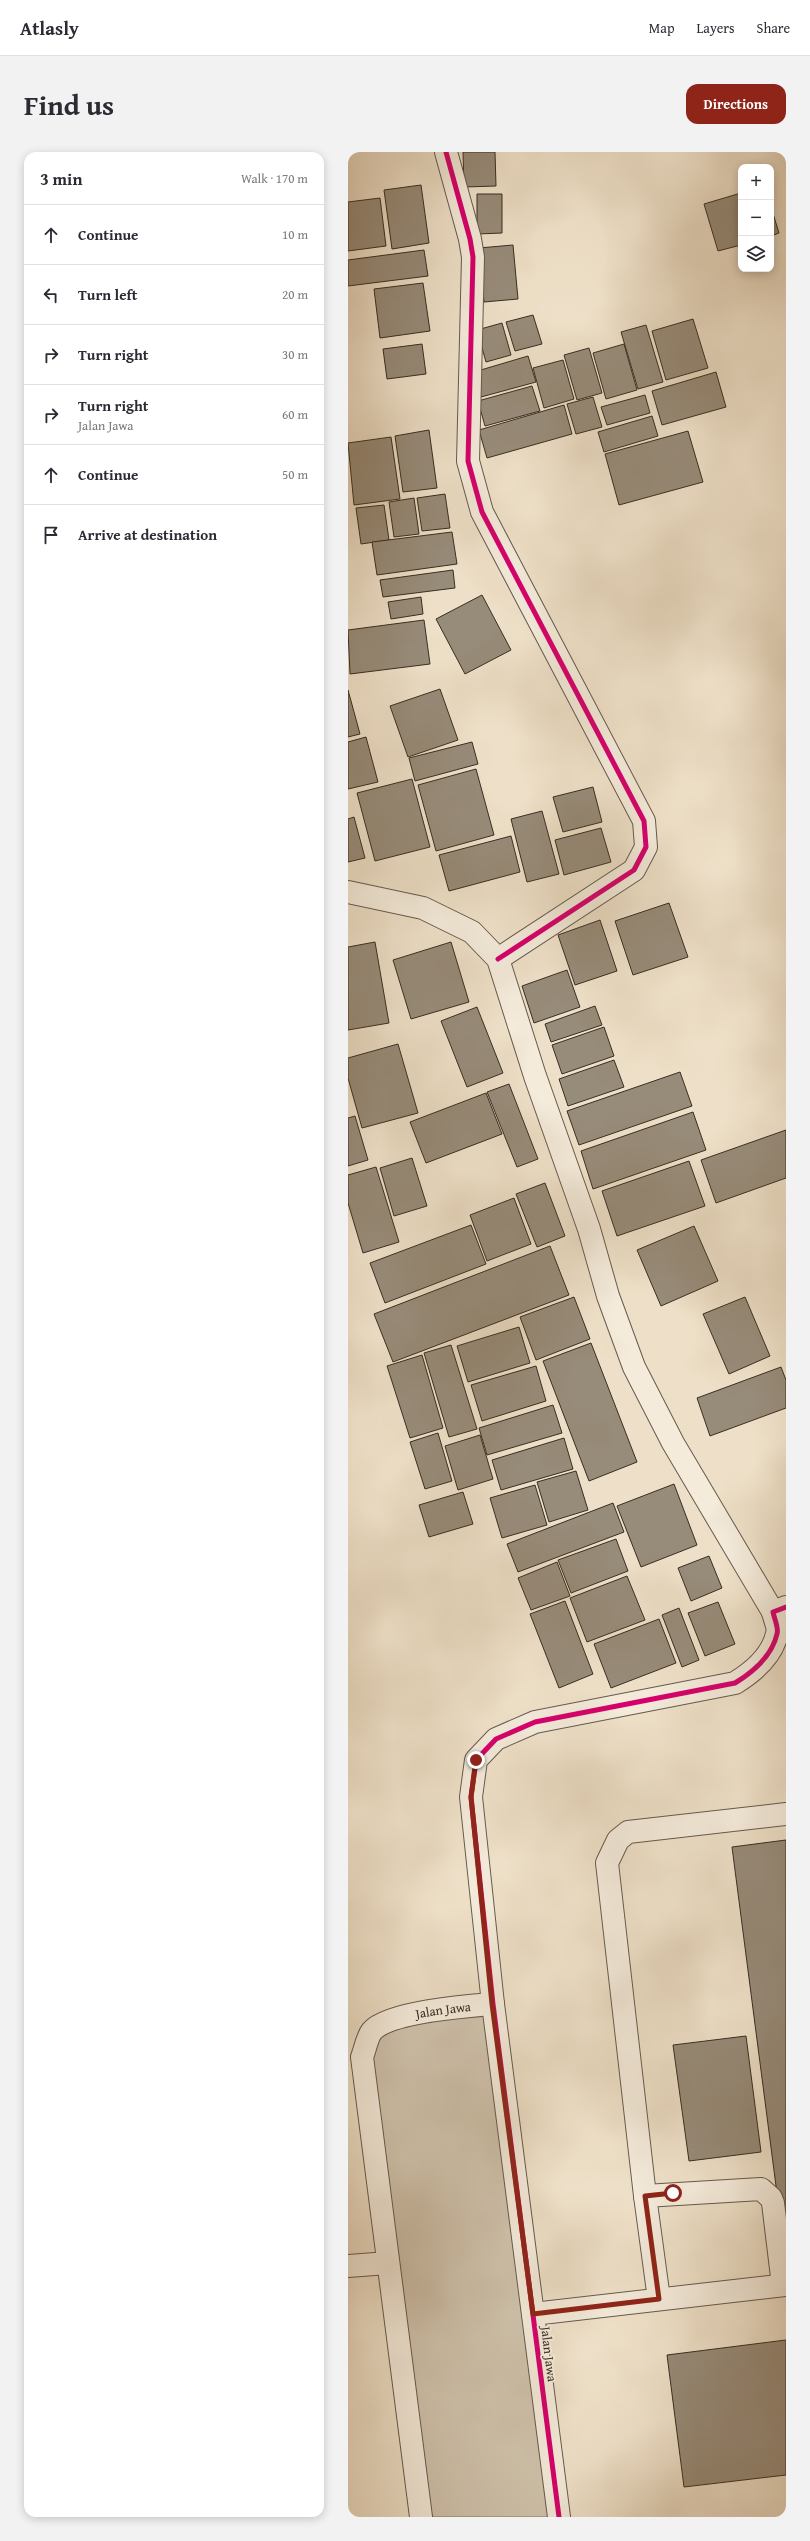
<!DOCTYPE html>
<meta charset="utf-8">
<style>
body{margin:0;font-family:"Gentium Book Plus",serif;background:#f2f2f3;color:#2b2b33}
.controls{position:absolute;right:12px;top:12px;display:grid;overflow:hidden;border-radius:8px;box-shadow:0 2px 10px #0003}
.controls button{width:36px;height:36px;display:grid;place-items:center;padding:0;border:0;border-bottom:1px solid #e1e1e2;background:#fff;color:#2b2b33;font:20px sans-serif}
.stop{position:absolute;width:12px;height:12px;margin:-9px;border:3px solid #8f2418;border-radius:50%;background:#fff}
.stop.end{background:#8f2418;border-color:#fff;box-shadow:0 1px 4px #0008}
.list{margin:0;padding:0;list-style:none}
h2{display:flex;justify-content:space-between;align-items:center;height:52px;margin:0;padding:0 16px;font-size:17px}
h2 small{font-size:13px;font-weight:400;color:#7c7c81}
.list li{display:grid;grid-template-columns:26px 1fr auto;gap:12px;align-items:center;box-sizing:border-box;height:60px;padding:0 16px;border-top:1px solid #e1e1e2}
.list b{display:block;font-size:15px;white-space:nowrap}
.list p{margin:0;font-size:13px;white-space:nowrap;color:#7c7c81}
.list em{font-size:13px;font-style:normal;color:#7c7c81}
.icon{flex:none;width:22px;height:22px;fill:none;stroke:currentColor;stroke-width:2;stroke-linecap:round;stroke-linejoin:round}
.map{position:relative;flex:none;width:438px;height:2365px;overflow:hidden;border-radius:12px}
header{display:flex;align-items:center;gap:24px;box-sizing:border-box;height:56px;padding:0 20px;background:#fff;border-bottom:1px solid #e1e1e2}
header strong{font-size:19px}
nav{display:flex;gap:22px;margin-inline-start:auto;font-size:14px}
.intro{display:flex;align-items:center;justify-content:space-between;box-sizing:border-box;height:96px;padding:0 24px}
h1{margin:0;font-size:28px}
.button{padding:10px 18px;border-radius:12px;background:#8f2418;color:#fff;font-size:14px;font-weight:700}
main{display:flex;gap:24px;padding:0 24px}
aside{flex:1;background:#fff;border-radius:12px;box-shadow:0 2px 10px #0003}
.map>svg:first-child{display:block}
.green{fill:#cfc2ac;stroke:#847868}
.building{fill:#978b79;stroke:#382e23}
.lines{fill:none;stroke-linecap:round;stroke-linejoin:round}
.minor-casing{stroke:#665a4c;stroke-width:24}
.minor{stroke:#f4ebdb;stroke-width:22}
.cycleway-casing{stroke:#f4ebdb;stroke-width:8}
.cycleway{stroke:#d6006c;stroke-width:5}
.route{stroke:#8f2418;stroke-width:5}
.labels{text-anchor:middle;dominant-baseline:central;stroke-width:4;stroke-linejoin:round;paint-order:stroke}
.street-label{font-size:13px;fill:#382e23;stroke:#f4ebdb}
</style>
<header>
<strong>Atlasly</strong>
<nav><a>Map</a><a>Layers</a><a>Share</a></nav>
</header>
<div class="intro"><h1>Find us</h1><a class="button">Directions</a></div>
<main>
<aside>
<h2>3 min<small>Walk · 170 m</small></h2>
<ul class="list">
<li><svg class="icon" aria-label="ahead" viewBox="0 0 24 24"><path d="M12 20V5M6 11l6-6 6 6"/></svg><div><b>Continue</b></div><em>10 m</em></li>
<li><svg class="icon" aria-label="left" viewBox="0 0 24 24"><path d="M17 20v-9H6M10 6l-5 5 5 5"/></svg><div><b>Turn left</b></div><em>20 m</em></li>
<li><svg class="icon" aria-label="right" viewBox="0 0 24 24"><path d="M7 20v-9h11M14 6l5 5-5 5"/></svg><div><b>Turn right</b></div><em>30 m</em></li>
<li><svg class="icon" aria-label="right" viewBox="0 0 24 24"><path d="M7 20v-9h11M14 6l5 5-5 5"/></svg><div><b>Turn right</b><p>Jalan Jawa</p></div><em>60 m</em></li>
<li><svg class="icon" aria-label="ahead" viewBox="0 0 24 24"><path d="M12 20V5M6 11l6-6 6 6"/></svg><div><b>Continue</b></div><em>50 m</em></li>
<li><svg class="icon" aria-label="arrive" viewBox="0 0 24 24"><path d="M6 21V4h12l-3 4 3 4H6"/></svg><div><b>Arrive at destination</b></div></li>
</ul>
</aside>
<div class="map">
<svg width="438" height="2365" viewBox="0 0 438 2365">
<rect width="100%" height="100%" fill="#eee0c8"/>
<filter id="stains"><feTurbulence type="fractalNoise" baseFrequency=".005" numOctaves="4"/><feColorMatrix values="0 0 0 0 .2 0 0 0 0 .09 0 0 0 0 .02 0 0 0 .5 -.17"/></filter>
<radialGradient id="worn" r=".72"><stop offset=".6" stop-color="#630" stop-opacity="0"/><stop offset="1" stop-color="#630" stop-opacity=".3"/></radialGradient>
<polygon class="green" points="145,1852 210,2365 73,2365 14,1905 25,1879"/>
<g class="building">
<polygon points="115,0 147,0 148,34 116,35"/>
<polygon points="73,33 81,91 44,97 36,38"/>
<polygon points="393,41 393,93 370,99 356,52"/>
<polygon points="129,42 154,42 154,81 129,82"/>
<polygon points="32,46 38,94 0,99 0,50"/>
<polygon points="423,55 431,81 423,84"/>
<polygon points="165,93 170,147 136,150 131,96"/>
<polygon points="76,98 80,124 0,134 0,108"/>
<polygon points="75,131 82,179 32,186 26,137"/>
<polygon points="185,163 194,192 167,199 158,170"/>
<polygon points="345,167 360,216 318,228 304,179"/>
<polygon points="154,171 163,203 138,210 129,178"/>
<polygon points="298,173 315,230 290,237 273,180"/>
<polygon points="74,192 78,222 39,227 35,197"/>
<polygon points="276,192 289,238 258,247 245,201"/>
<polygon points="241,196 254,241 229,248 216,203"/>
<polygon points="180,204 188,230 133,245 126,220"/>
<polygon points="215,208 226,247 196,256 185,216"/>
<polygon points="368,220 378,255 314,273 304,239"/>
<polygon points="184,234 192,259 137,274 130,249"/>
<polygon points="297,243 302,261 259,273 253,255"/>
<polygon points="245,245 254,275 228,282 219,252"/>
<polygon points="216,253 224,282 139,306 131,278"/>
<polygon points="304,264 310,284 256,300 250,280"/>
<polygon points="81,278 89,336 55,340 47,284"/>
<polygon points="340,279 355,330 271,353 257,302"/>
<polygon points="43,285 52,347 6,353 0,291"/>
<polygon points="97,342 102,376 74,379 69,346"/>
<polygon points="66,346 71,382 46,385 41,350"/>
<polygon points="36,353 41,388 13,392 8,356"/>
<polygon points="104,380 109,412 29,423 24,390"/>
<polygon points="105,418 107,436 35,445 32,428"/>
<polygon points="134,443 163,498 117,522 88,467"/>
<polygon points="73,445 75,462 43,467 40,450"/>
<polygon points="76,468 82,512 2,522 0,478"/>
<polygon points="92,537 110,588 60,605 42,554"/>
<polygon points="0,538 12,582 0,585"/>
<polygon points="18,585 30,630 0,637 0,590"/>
<polygon points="124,590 130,612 67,629 61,606"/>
<polygon points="128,617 146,683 88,699 70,633"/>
<polygon points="64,627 82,695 27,709 9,641"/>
<polygon points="245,635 254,670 215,680 205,645"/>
<polygon points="194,659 211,722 179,730 163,667"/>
<polygon points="6,665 17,706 0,710 0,667"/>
<polygon points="253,676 263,710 216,723 207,688"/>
<polygon points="163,684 172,720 101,739 91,703"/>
<polygon points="321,751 340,805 285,823 267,769"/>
<polygon points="252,768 269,819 227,833 210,783"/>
<polygon points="27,790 41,871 0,878 0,795"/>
<polygon points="103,790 121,850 63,867 45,808"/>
<polygon points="219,818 232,855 186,871 174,834"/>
<polygon points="247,854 254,873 203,890 197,872"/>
<polygon points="129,855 155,921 119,935 93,869"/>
<polygon points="256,875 266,904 214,922 204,893"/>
<polygon points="50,892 70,961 14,976 0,926 0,906"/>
<polygon points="266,908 276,935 220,954 211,927"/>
<polygon points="332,920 344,954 231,993 219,959"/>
<polygon points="161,932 190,1007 169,1015 139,940"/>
<polygon points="138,941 154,982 78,1011 62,970"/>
<polygon points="345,960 358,998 245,1037 233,999"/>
<polygon points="7,964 20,1008 0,1014 0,966"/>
<polygon points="438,978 438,1026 368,1051 353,1008"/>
<polygon points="64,1006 79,1054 46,1064 32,1016"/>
<polygon points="341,1009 357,1054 269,1084 254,1039"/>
<polygon points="28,1015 51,1090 15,1101 0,1051 0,1023"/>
<polygon points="197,1031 217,1084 189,1095 168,1042"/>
<polygon points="166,1046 183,1092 139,1109 122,1063"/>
<polygon points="123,1073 138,1112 37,1151 22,1111"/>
<polygon points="346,1074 370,1129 313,1154 289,1098"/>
<polygon points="202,1094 221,1143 45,1210 26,1162"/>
<polygon points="226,1145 242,1187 188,1208 172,1165"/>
<polygon points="397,1145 422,1204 381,1222 355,1162"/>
<polygon points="171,1175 182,1211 120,1230 109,1194"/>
<polygon points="243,1191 289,1310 241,1329 195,1209"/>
<polygon points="103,1193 129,1277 101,1285 76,1201"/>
<polygon points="74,1203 95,1276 62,1286 39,1214"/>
<polygon points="188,1214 198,1249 134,1269 123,1233"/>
<polygon points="433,1215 438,1228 438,1256 362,1284 349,1246"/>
<polygon points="205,1253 214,1281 139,1303 131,1276"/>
<polygon points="90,1281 104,1329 77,1337 62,1290"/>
<polygon points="132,1283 145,1327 110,1338 97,1294"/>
<polygon points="216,1286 225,1317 153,1338 144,1308"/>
<polygon points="228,1319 240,1358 201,1370 189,1330"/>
<polygon points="326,1332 349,1393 293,1415 269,1354"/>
<polygon points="187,1333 199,1373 154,1386 142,1346"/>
<polygon points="115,1340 125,1372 81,1385 71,1353"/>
<polygon points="265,1351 276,1380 170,1420 159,1392"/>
<polygon points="268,1387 280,1419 223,1441 210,1408"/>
<polygon points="361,1404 374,1436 343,1449 330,1416"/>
<polygon points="209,1410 222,1444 183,1458 170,1426"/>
<polygon points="279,1424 297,1468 239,1490 222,1446"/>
<polygon points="217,1449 245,1522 211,1536 182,1462"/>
<polygon points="370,1450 387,1492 357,1504 340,1461"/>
<polygon points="331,1456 351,1508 334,1515 314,1463"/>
<polygon points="311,1467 328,1511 263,1536 246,1492"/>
<polygon points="438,1688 438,2111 384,1695"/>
<polygon points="398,1884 413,2000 341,2009 325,1893"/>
<polygon points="438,2188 438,2323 336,2335 319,2203"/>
</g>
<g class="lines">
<defs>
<g id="minor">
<polyline points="98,0 122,87 125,105 120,309 134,360 296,669 298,695 286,718 150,807"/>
<polyline points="0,740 75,756 124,780 150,807 187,924 241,1077 260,1144 286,1215 325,1291 425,1460"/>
<polyline points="297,2044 413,2037 423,2046 425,2051 435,2133"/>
<polyline points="0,2114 40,2111"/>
<polyline points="311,2147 297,2044 259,1711 270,1688 280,1680 438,1662"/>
<polyline points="185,2162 438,2133"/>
<path id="s1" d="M73,2365L14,1905C17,1898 19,1885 24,1879C41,1860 119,1854 145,1852"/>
<path d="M211,2365L145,1852L123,1645L128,1608L148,1587L187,1570L387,1531C405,1520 424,1504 429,1482C431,1476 426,1466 425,1460L438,1455"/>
</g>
</defs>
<use href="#minor" class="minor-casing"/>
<use href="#minor" class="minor"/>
<defs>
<g id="cycleway">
<polyline points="98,0 122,87 125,105 120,309 134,360 296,669 298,695 286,718 150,807"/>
<path d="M211,2365L145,1852L123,1645L128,1608L148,1587L187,1570L387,1531C405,1520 424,1504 429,1482C431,1476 426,1466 425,1460L438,1455"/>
</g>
</defs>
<use href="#cycleway" class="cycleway-casing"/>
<use href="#cycleway" class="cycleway"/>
</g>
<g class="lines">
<polyline class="route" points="128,1608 123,1645 144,1852 185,2162 311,2147 297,2044 325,2041"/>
</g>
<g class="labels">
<g class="street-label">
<text stroke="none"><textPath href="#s1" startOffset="567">Jalan Jawa</textPath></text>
<text transform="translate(201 2202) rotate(83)">Jalan Jawa</text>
</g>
</g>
<rect width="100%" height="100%" filter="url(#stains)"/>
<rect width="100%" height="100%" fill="url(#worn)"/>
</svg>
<div class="controls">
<button>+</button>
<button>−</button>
<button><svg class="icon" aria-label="layers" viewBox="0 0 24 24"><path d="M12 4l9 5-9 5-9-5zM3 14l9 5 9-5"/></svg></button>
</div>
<div class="stop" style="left:325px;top:2041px"></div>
<div class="stop end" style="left:128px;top:1608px"></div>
</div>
</main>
